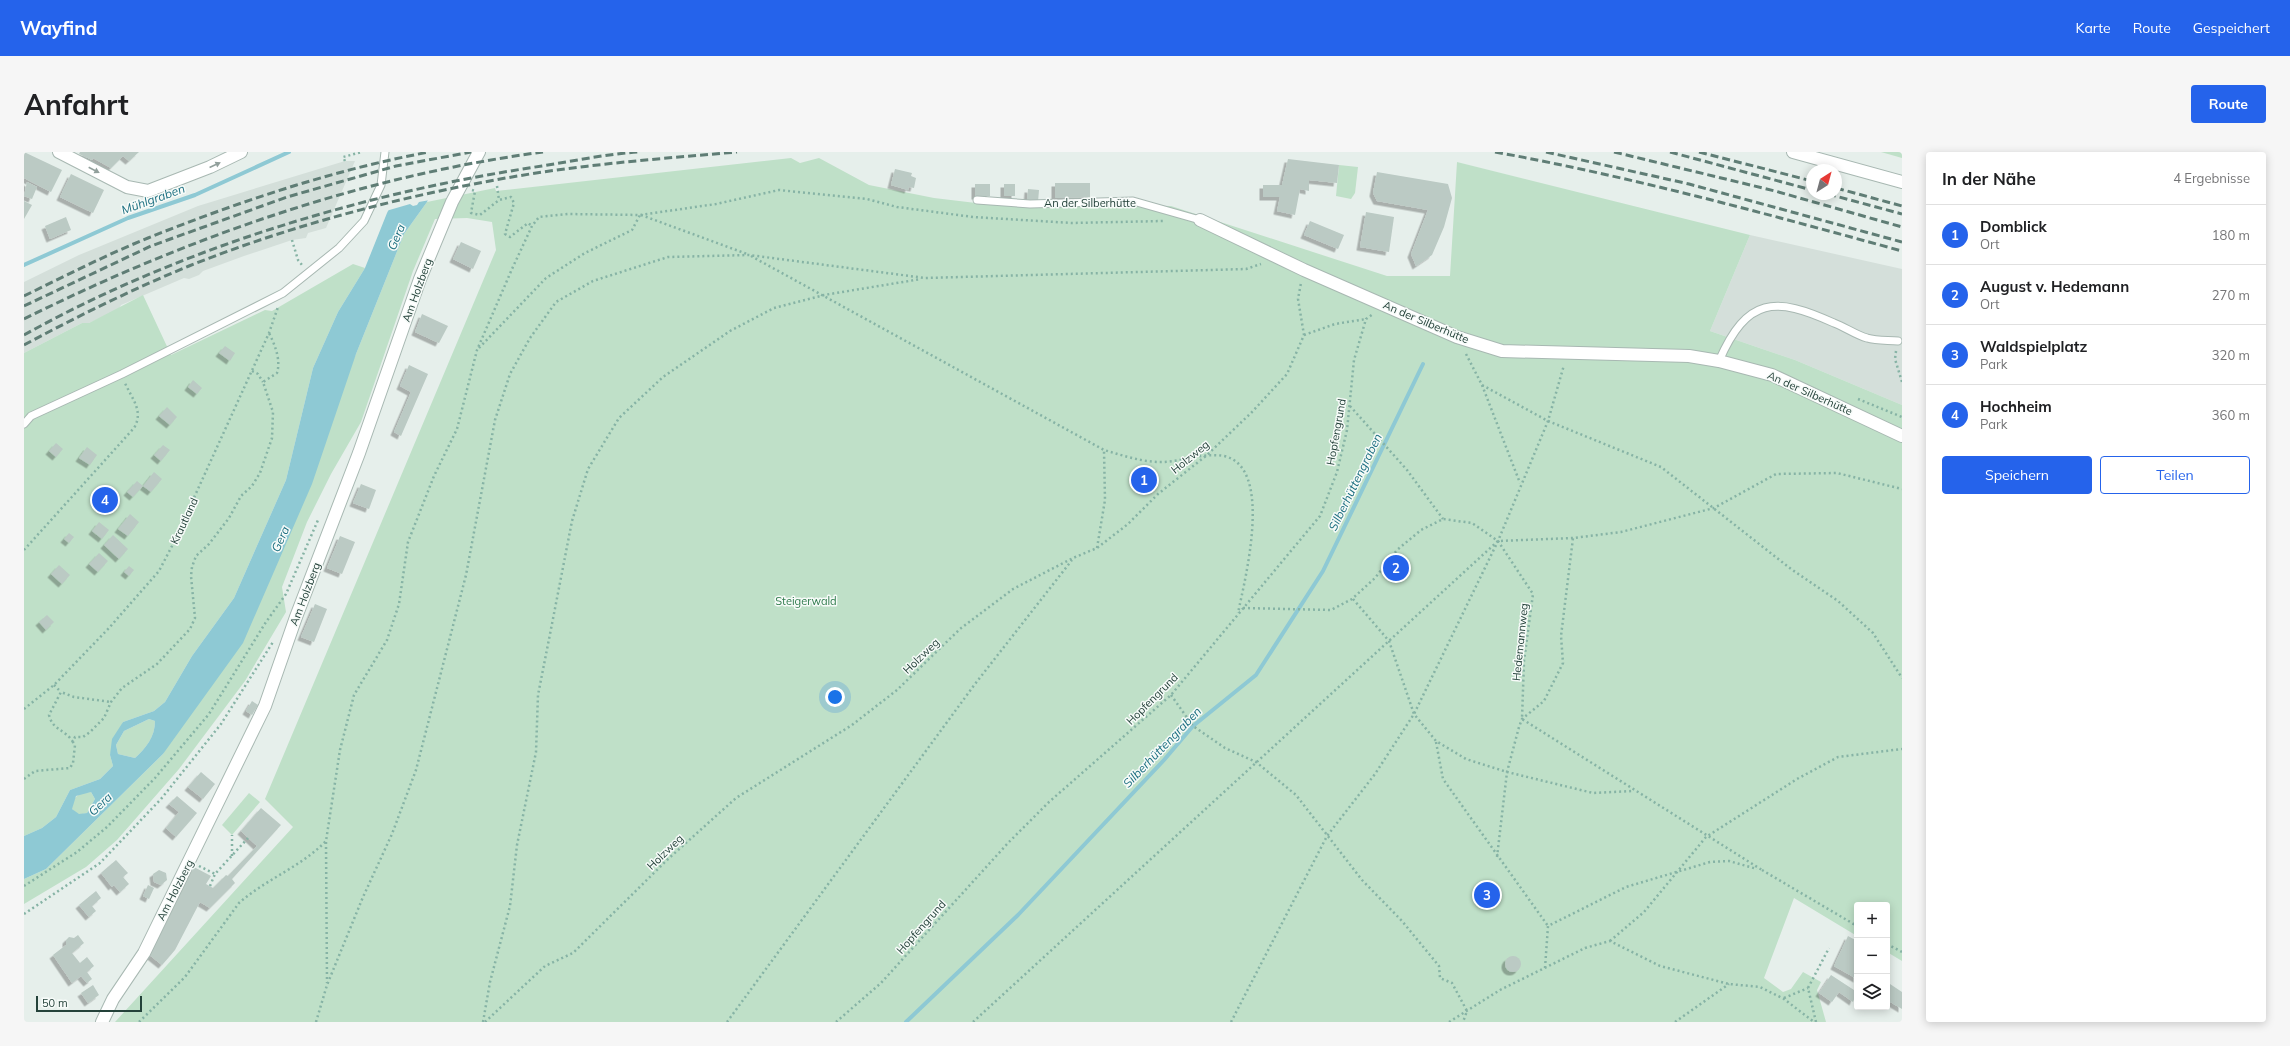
<!DOCTYPE html>
<html lang="de">
<meta charset="utf-8">
<style>
body{margin:0;font-family:Mulish,sans-serif;background:#f6f6f6;color:#202124}
.controls{position:absolute;right:12px;bottom:12px;display:grid;overflow:hidden;border-radius:4px;box-shadow:0 2px 10px #0003}
.controls button{width:36px;height:36px;display:grid;place-items:center;padding:0;border:0;border-bottom:1px solid #e0e0e0;background:#fff;color:#202124;font:20px sans-serif}
.compass{position:absolute;left:1782px;top:12px;width:36px;height:36px;border-radius:50%;background:#fff;box-shadow:0 2px 10px #0003;rotate:36deg}
.scale{position:absolute;left:12px;bottom:10px;width:106px;box-sizing:border-box;padding-left:4px;border:2px solid #24423a;border-top:0;font-size:11px;line-height:14px;white-space:nowrap;color:#24423a;-webkit-text-stroke:3px #f7fbf9;paint-order:stroke}
.you{position:absolute;left:811px;top:545px;width:14px;height:14px;margin:-10px;border:3px solid #fff;border-radius:50%;background:#1a73e8;box-shadow:0 0 0 6px #1a73e833}
.badge{display:grid;place-items:center;width:26px;height:26px;border-radius:50%;background:#2563eb;color:#fff;font-size:13px;font-weight:700}
.pin{position:absolute;translate:-50% -50%;border:2px solid #fff;box-shadow:0 1px 4px #0006}
.list{margin:0;padding:0;list-style:none}
h2{display:flex;justify-content:space-between;align-items:center;height:52px;margin:0;padding:0 16px;font-size:17px}
h2 small{font-size:13px;font-weight:400;color:#757577}
.list li{display:grid;grid-template-columns:26px 1fr auto;gap:12px;align-items:center;box-sizing:border-box;height:60px;padding:0 16px;border-top:1px solid #e0e0e0}
.list b{display:block;font-size:15px;white-space:nowrap}
.list p{margin:0;font-size:13px;white-space:nowrap;color:#757577}
.list em{font-size:13px;font-style:normal;color:#757577}
.actions{display:flex;gap:8px;padding:12px 16px}
.actions a{flex:1;padding:9px 0;border:1px solid #2563eb;border-radius:4px;text-align:center;font-size:14px;color:#2563eb}
.actions .main{background:#2563eb;color:#fff}
.icon{flex:none;width:22px;height:22px;fill:none;stroke:currentColor;stroke-width:2;stroke-linecap:round;stroke-linejoin:round}
.map{position:relative;flex:none;width:1878px;height:870px;overflow:hidden;border-radius:4px}
header{display:flex;align-items:center;gap:24px;box-sizing:border-box;height:56px;padding:0 20px;background:#2563eb;color:#fff}
header strong{font-size:19px}
nav{display:flex;gap:22px;margin-inline-start:auto;font-size:14px}
.intro{display:flex;align-items:center;justify-content:space-between;box-sizing:border-box;height:96px;padding:0 24px}
h1{margin:0;font-size:28px}
.button{padding:10px 18px;border-radius:4px;background:#2563eb;color:#fff;font-size:14px;font-weight:700}
main{display:flex;gap:24px;padding:0 24px}
aside{flex:1;background:#fff;border-radius:4px;box-shadow:0 2px 10px #0003}
.map>svg:first-child{display:block}
.built{fill:#d4dfda}
.green{fill:#bfe0c8}
.water{fill:#8ec9d4;fill-rule:evenodd}
.pier{fill:#e6efeb}
.lines{fill:none;stroke-linecap:round;stroke-linejoin:round}
.stream{stroke:#8ec9d4;stroke-width:4}
.building{fill:#bbcac4;filter:url(#shadow)}
.service-casing{stroke:#a8b8b2;stroke-width:9}
.minor-casing{stroke:#a8b8b2;stroke-width:14}
.tertiary-casing{stroke:#a8b8b2;stroke-width:14}
.path{stroke:#86b3a5;stroke-width:2.5;stroke-dasharray:2 3;stroke-linecap:butt}
.service{stroke:#fff;stroke-width:7}
.minor{stroke:#fff;stroke-width:12}
.tertiary{stroke:#fff;stroke-width:12}
.rail{stroke:#5f7d75;stroke-width:3;stroke-dasharray:8 4;stroke-linecap:butt}
.oneway{fill:#92a09c}
.labels{text-anchor:middle;dominant-baseline:central;stroke-width:3;stroke-linejoin:round;paint-order:stroke}
.street-label{font-size:11px;fill:#24423a;stroke:#f7fbf9}
.park-label{font-size:11px;fill:#2d7a4b;stroke:#f7fbf9}
.water-label{font-size:12px;font-style:italic;fill:#1c6f80;stroke:#f7fbf9}
</style>
<header>
<strong>Wayfind</strong>
<nav><a>Karte</a><a>Route</a><a>Gespeichert</a></nav>
</header>
<div class="intro"><h1>Anfahrt</h1><a class="button">Route</a></div>
<main>
<div class="map">
<svg width="1878" height="870" viewBox="0 0 1878 870">
<defs>
<filter id="shadow"><feDropShadow dx="-3.5" dy="3.5" stdDeviation="0" flood-color="#0004"/></filter>
</defs>
<rect width="100%" height="100%" fill="#e6efeb"/>
<g class="built">
<polygon points="321,9 331,9 302,76 284,81 282,86 268,88 220,104 179,119 175,123 165,127 160,126 97,153 95,157 65,171 58,171 0,201 0,130 55,103 174,54"/>
<polygon points="1726,83 1878,117 1878,253 1771,208 1686,179"/>
</g>
<g class="green">
<polygon points="1857,0 1878,0 1878,6"/>
<polygon points="767,6 776,11 795,6 845,33 910,46 952,51 1147,54 1363,124 1426,124 1433,10 1726,83 1686,179 1771,208 1878,253 1878,809 1863,800 1863,753 1833,753 1833,784 1770,746 1740,826 1759,840 1767,837 1779,820 1797,830 1793,838 1802,870 91,870 269,675 241,647 472,98 468,70 443,66 411,67 389,119 337,270 307,322 283,370 258,435 262,460 221,529 155,617 93,688 62,715 0,752 0,727 22,717 139,602 332,202 380,82 403,50 471,36 472,39"/>
<polygon points="1315,13 1334,15 1331,41 1327,47 1312,44"/>
<polygon points="329,112 341,116 314,160 289,216 262,328 210,446 168,504 141,550 130,559 99,570 86,603 89,614 76,627 46,638 32,665 18,676 0,684 0,201 58,171 65,171 119,143 147,203 241,158 248,159"/>
<path d="M125,567L131,569C131,585 122,596 111,606L94,602L92,593L100,579Z"/>
<path d="M67,640L71,647L63,661L54,663L48,657C48,644 55,641 67,640Z"/>
<polygon points="225,641 236,650 208,683 198,673"/>
</g>
<path class="water" d="M393,0H424L403,50L380,82L332,202L288,332L219,491L139,602L22,717L0,727V684L18,676L32,665L46,638L76,627L89,614L86,603L88,587L99,570L130,559L141,550L168,504L210,446L262,328L289,216L314,160L341,116L363,61ZM125,567L131,569C131,585 122,596 111,606L94,602L92,593L100,579ZM67,640L71,647L63,661L55,662L48,657L52,644Z"/>
<polygon class="pier" points="391,0 426,0 406,48 395,50 393,53 389,54 386,52 362,59"/>
<g class="lines">
<g class="stream">
<polyline points="0,113 104,66 171,43 265,0"/>
<polyline points="882,870 994,763 1140,608 1169,574 1232,523 1299,419 1399,212"/>
</g>
</g>
<g class="building">
<polygon points="0,0 38,18 27,40 0,26"/>
<polygon points="56,0 115,0 105,9 99,4 87,16 69,6 68,8 55,2"/>
<polygon points="1264,7 1315,13 1313,31 1285,28 1285,39 1276,37 1271,63 1253,59 1256,45 1239,45 1239,33 1258,33"/>
<polygon points="871,17 888,21 887,24 892,26 890,36 885,35 884,38 867,33"/>
<polygon points="1353,20 1424,32 1428,46 1420,75 1408,103 1392,114 1387,102 1404,58 1353,49 1349,41"/>
<polygon points="47,22 80,38 69,61 36,45"/>
<polygon points="3,30 13,35 8,47 0,44"/>
<polygon points="1031,31 1066,31 1066,45 1031,46"/>
<rect x="951" y="32" width="15" height="12"/>
<rect x="980" y="32" width="11" height="12"/>
<polygon points="1004,37 1015,38 1014,50 1003,49"/>
<polygon points="0,49 8,53 0,67"/>
<polygon points="1342,60 1370,65 1365,100 1336,95"/>
<polygon points="42,65 47,78 26,87 21,74"/>
<polygon points="1286,69 1320,83 1314,97 1280,83"/>
<polygon points="437,90 457,99 449,117 429,107"/>
<polygon points="398,162 424,174 415,191 391,180"/>
<polygon points="201,194 211,201 206,209 195,201"/>
<polygon points="385,213 404,222 377,284 370,280 387,240 376,234"/>
<polygon points="169,228 178,236 173,242 164,235"/>
<polygon points="143,255 153,265 146,273 135,264"/>
<polygon points="32,291 39,297 32,305 25,299"/>
<polygon points="139,293 146,298 137,309 130,303"/>
<polygon points="63,295 73,303 66,313 55,306"/>
<polygon points="130,320 138,327 127,340 119,334"/>
<polygon points="113,329 119,334 109,345 103,340"/>
<polygon points="337,332 352,338 345,357 329,351"/>
<polygon points="106,362 115,370 104,384 94,377"/>
<polygon points="75,370 85,378 78,387 68,379"/>
<polygon points="45,381 50,385 45,391 40,387"/>
<polygon points="89,383 104,397 95,407 80,393"/>
<polygon points="316,384 331,390 318,422 303,416"/>
<polygon points="75,401 84,409 74,420 65,412"/>
<polygon points="35,413 46,423 38,432 27,422"/>
<polygon points="105,414 110,418 105,424 100,420"/>
<polygon points="291,452 303,457 290,490 277,485"/>
<polygon points="23,463 30,470 22,478 15,470"/>
<polygon points="228,549 234,553 228,563 222,559"/>
<polygon points="177,620 191,632 179,647 164,635"/>
<polygon points="153,644 173,661 152,685 142,676 155,660 145,652"/>
<polygon points="237,656 257,673 208,727 211,731 186,756 176,750 151,798 138,813 123,801 134,787 170,715 187,724 182,732 189,736 202,723 204,724 233,694 217,679"/>
<polygon points="92,708 104,721 99,725 105,732 96,740 90,733 88,735 77,721"/>
<polygon points="135,718 142,721 143,728 137,733 130,730 129,722"/>
<polygon points="124,733 130,736 125,747 119,744"/>
<polygon points="72,739 77,746 68,754 72,759 65,765 55,753"/>
<polygon points="54,783 60,791 48,801 56,811 63,805 70,814 63,820 68,827 63,831 57,824 48,831 29,803 42,793 42,788 45,785 50,786"/>
<polygon points="1824,784 1833,789 1833,808 1831,811 1833,813 1833,827 1810,814"/>
<circle cx="1489" cy="812" r="8"/>
<polygon points="1807,823 1833,840 1829,850 1815,840 1808,850 1795,841"/>
<polygon points="1863,830 1878,840 1878,857 1863,848"/>
<polygon points="69,833 75,843 64,851 57,841"/>
</g>
<g class="lines">
<defs>
<g id="service">
<polyline points="953,48 1006,52 1109,49 1176,68"/>
<path d="M1695,209C1723,145 1751,144 1810,171C1821,175 1832,183 1843,186C1853,189 1864,188 1874,189"/>
<polyline points="0,272 7,264 98,222 259,141 315,96 340,69 357,33 361,0"/>
</g>
<g id="minor">
<polyline points="35,0 103,35 124,39 186,15 217,0"/>
<polyline points="1176,68 1280,118 1433,185 1478,199 1665,204 1695,209 1748,223 1878,284"/>
<polyline points="78,870 89,847 120,801 241,554 272,465 335,301 396,127 428,50 455,0"/>
</g>
<polyline id="tertiary" points="1769,0 1878,30"/>
</defs>
<use href="#service" class="service-casing"/>
<use href="#minor" class="minor-casing"/>
<use href="#tertiary" class="tertiary-casing"/>
<g class="path">
<polyline points="321,9 319,5 338,0"/>
<polyline points="473,34 475,48"/>
<polyline points="448,38 451,39 447,61 456,63 475,48 487,45 490,51 481,82 486,85 504,71 508,74"/>
<polyline points="617,63 723,102"/>
<polyline points="268,88 274,108 278,113"/>
<path d="M727,104L1080,298C1097,303 1115,309 1133,310C1155,311 1177,300 1200,304C1250,315 1221,427 1214,461"/>
<polyline points="1280,183 1311,172 1342,167"/>
<polyline points="455,196 522,126 561,101 608,78 616,63"/>
<polyline points="1872,199 1871,207 1878,230"/>
<polyline points="1442,202 1458,233 1524,269 1637,315 1767,417 1814,449 1849,481 1878,526"/>
<polyline points="228,219 234,222 239,230"/>
<polyline points="1458,233 1496,331"/>
<polyline points="1834,247 1878,265"/>
<polyline points="1326,254 1383,318 1419,367"/>
<polyline points="1073,396 1081,348 1080,298"/>
<path d="M0,398L110,276C120,259 108,247 101,231"/>
<polyline points="1329,447 1365,489 1390,562 1412,589 1442,607 1483,620 1569,641 1609,639"/>
<polyline points="1219,456 1307,458 1328,447 1351,426 1373,398 1397,378 1419,367 1448,371 1474,389 1509,442 1500,509 1498,567 1738,718"/>
<polyline points="30,533 37,540"/>
<polyline points="1147,543 1169,574 1201,596 1232,610 1272,643 1338,728 1378,769 1415,814 1416,826 1428,831 1443,859 1439,870"/>
<polyline points="0,557 30,533 85,476 135,419 148,394 245,181 254,155"/>
<path d="M49,590C40,576 29,579 25,563L37,540L50,545L87,550"/>
<polyline points="1412,590 1419,627 1524,774"/>
<path d="M0,627L11,619L46,616L49,611L51,593L49,590L51,585H59L66,580L80,566L87,550L98,536L133,512L166,477L171,466L167,424L168,415L172,404L185,392L205,366L217,344L228,334L236,321L248,286L249,260L239,230L253,221C257,208 251,193 245,181"/>
<polyline points="302,690 303,831"/>
<polyline points="208,704 208,683"/>
<polyline points="1473,705 1483,620 1495,575 1498,567 1520,549 1539,511 1537,484 1549,386"/>
<polyline points="175,714 191,722"/>
<polyline points="1738,718 1833,774"/>
<polyline points="0,734 53,700 83,675 131,626 185,562 242,470 262,442 294,368"/>
<polyline points="186,734 191,722 224,686"/>
<polyline points="0,762 76,711 137,647 197,572 249,490"/>
<polyline points="1586,789 1620,760 1682,685 1773,627 1814,605 1878,597"/>
<polyline points="1863,792 1878,800"/>
<polyline points="1521,816 1524,774 1602,735 1686,710 1705,709 1733,717"/>
<polyline points="1760,846 1784,836"/>
<path d="M115,870L161,825L215,751C242,727 277,715 302,689L316,598L330,543L363,488L375,452L384,390L410,324L433,277L453,198L488,117L508,74L515,65L544,62L616,63L692,52L755,38L843,47L873,55L949,65L1048,71L1139,69"/>
<polyline points="292,870 303,833 339,745 368,682 392,618 442,423 471,268 486,222 506,186 532,150 569,129 644,105 725,103 901,126 1222,117 1237,112"/>
<polyline points="459,870 466,830 486,754 493,693 512,600 514,543 527,477 548,369 564,317 595,266 639,225 706,179 750,156 800,143 897,127"/>
<polyline points="461,870 521,814 549,801 643,708 712,646 828,573 873,538 936,477 989,437 1049,406 1073,396 1104,372 1134,342 1183,303 1228,260 1263,222 1280,183 1274,147 1277,131"/>
<polyline points="703,870 951,532 1048,408"/>
<polyline points="812,870 857,831 984,691 1025,650 1147,543 1296,364 1313,320 1323,278 1330,208 1342,167 1349,162"/>
<polyline points="949,870 1474,389 1549,386 1597,380 1690,356 1752,322 1813,321 1878,337"/>
<polyline points="1207,870 1303,684 1351,622 1390,562 1474,389 1524,269 1540,213"/>
<polyline points="1425,870 1476,838 1561,796 1586,789 1636,814 1705,832 1736,835 1760,847 1790,870"/>
<polyline points="1651,870 1705,832"/>
<polyline points="1792,870 1784,836 1805,796"/>
</g>
<use href="#service" class="service"/>
<use href="#minor" class="minor"/>
<use href="#tertiary" class="tertiary"/>
<g class="rail">
<path d="M1471,0C1609,25 1743,62 1878,99"/>
<polyline points="1522,0 1665,32 1878,90"/>
<polyline points="1590,0 1751,39 1878,75"/>
<polyline points="1646,0 1788,38"/>
<polyline points="1675,0 1788,29"/>
<polyline points="1812,36 1878,54"/>
<polyline points="1804,42 1878,62"/>
<path d="M0,144C41,124 82,103 124,86C214,50 309,18 405,0"/>
<polyline points="0,154 127,94 263,45 372,14 447,0"/>
<path d="M0,167C163,86 338,24 519,0"/>
<path d="M0,183C156,96 342,40 518,14C550,9 582,2 614,0"/>
<path d="M0,193C54,164 109,137 165,114C263,75 367,47 471,28C551,13 632,7 713,0"/>
</g>
</g>
<defs><path id="oneway-solid" d="M-6-.8H1V-3.2L6.5 0L1 3.2V.8H-6Z"/></defs>
<g class="oneway">
<use href="#oneway-solid" transform="translate(191 13) rotate(-25)"/>
<use href="#oneway-solid" transform="translate(70 18) rotate(27)"/>
</g>
<g class="labels">
<g class="street-label">
<text x="1066" y="51">An der Silberhütte</text>
<text transform="translate(393 138) rotate(-70)">Am Holzberg</text>
<text transform="translate(1402 170) rotate(23)">An der Silberhütte</text>
<text transform="translate(1786 241) rotate(24)">An der Silberhütte</text>
<text transform="translate(1312 280) rotate(-80)">Hopfengrund</text>
<text transform="translate(1166 305) rotate(-39)">Holzweg</text>
<text transform="translate(160 369) rotate(-65)">Krautland</text>
<text transform="translate(281 442) rotate(-69)">Am Holzberg</text>
<text transform="translate(1496 490) rotate(-84)">Hedemannweg</text>
<text transform="translate(897 504) rotate(-44)">Holzweg</text>
<text transform="translate(1128 547) rotate(-45)">Hopfengrund</text>
<text transform="translate(641 700) rotate(-44)">Holzweg</text>
<text transform="translate(151 738) rotate(-63)">Am Holzberg</text>
<text transform="translate(897 775) rotate(-48)">Hopfengrund</text>
</g>
<g class="park-label">
<text x="782" y="449">Steigerwald</text>
</g>
<g class="water-label">
<text transform="translate(129 47) rotate(-20)">Mühlgraben</text>
<text transform="translate(372 85) rotate(-67)">Gera</text>
<text transform="translate(1331 330) rotate(-64)">Silberhüttengraben</text>
<text transform="translate(256 387) rotate(-66)">Gera</text>
<text transform="translate(1138 595) rotate(-46)">Silberhüttengraben</text>
<text transform="translate(76 652) rotate(-43)">Gera</text>
</g>
</g>
</svg>
<div class="controls">
<button>+</button>
<button>−</button>
<button><svg class="icon" aria-label="layers" viewBox="0 0 24 24"><path d="M12 4l9 5-9 5-9-5zM3 14l9 5 9-5"/></svg></button>
</div>
<svg class="compass" viewBox="-18 -18 36 36"><path d="M0-13l5 13h-10z" fill="#e53935"/><path d="M0 13l5-13h-10z" fill="#757577"/></svg>
<div class="scale">50 m</div>
<div class="you"></div>
<div class="pin badge" style="left:1120px;top:328px">1</div>
<div class="pin badge" style="left:1372px;top:416px">2</div>
<div class="pin badge" style="left:1463px;top:743px">3</div>
<div class="pin badge" style="left:81px;top:348px">4</div>
</div>
<aside>
<h2>In der Nähe<small>4 Ergebnisse</small></h2>
<ul class="list">
<li><span class="badge">1</span><div><b>Domblick</b><p>Ort</p></div><em>180 m</em></li>
<li><span class="badge">2</span><div><b>August v. Hedemann</b><p>Ort</p></div><em>270 m</em></li>
<li><span class="badge">3</span><div><b>Waldspielplatz</b><p>Park</p></div><em>320 m</em></li>
<li><span class="badge">4</span><div><b>Hochheim</b><p>Park</p></div><em>360 m</em></li>
</ul>
<div class="actions"><a class="main">Speichern</a><a>Teilen</a></div>
</aside>
</main>
